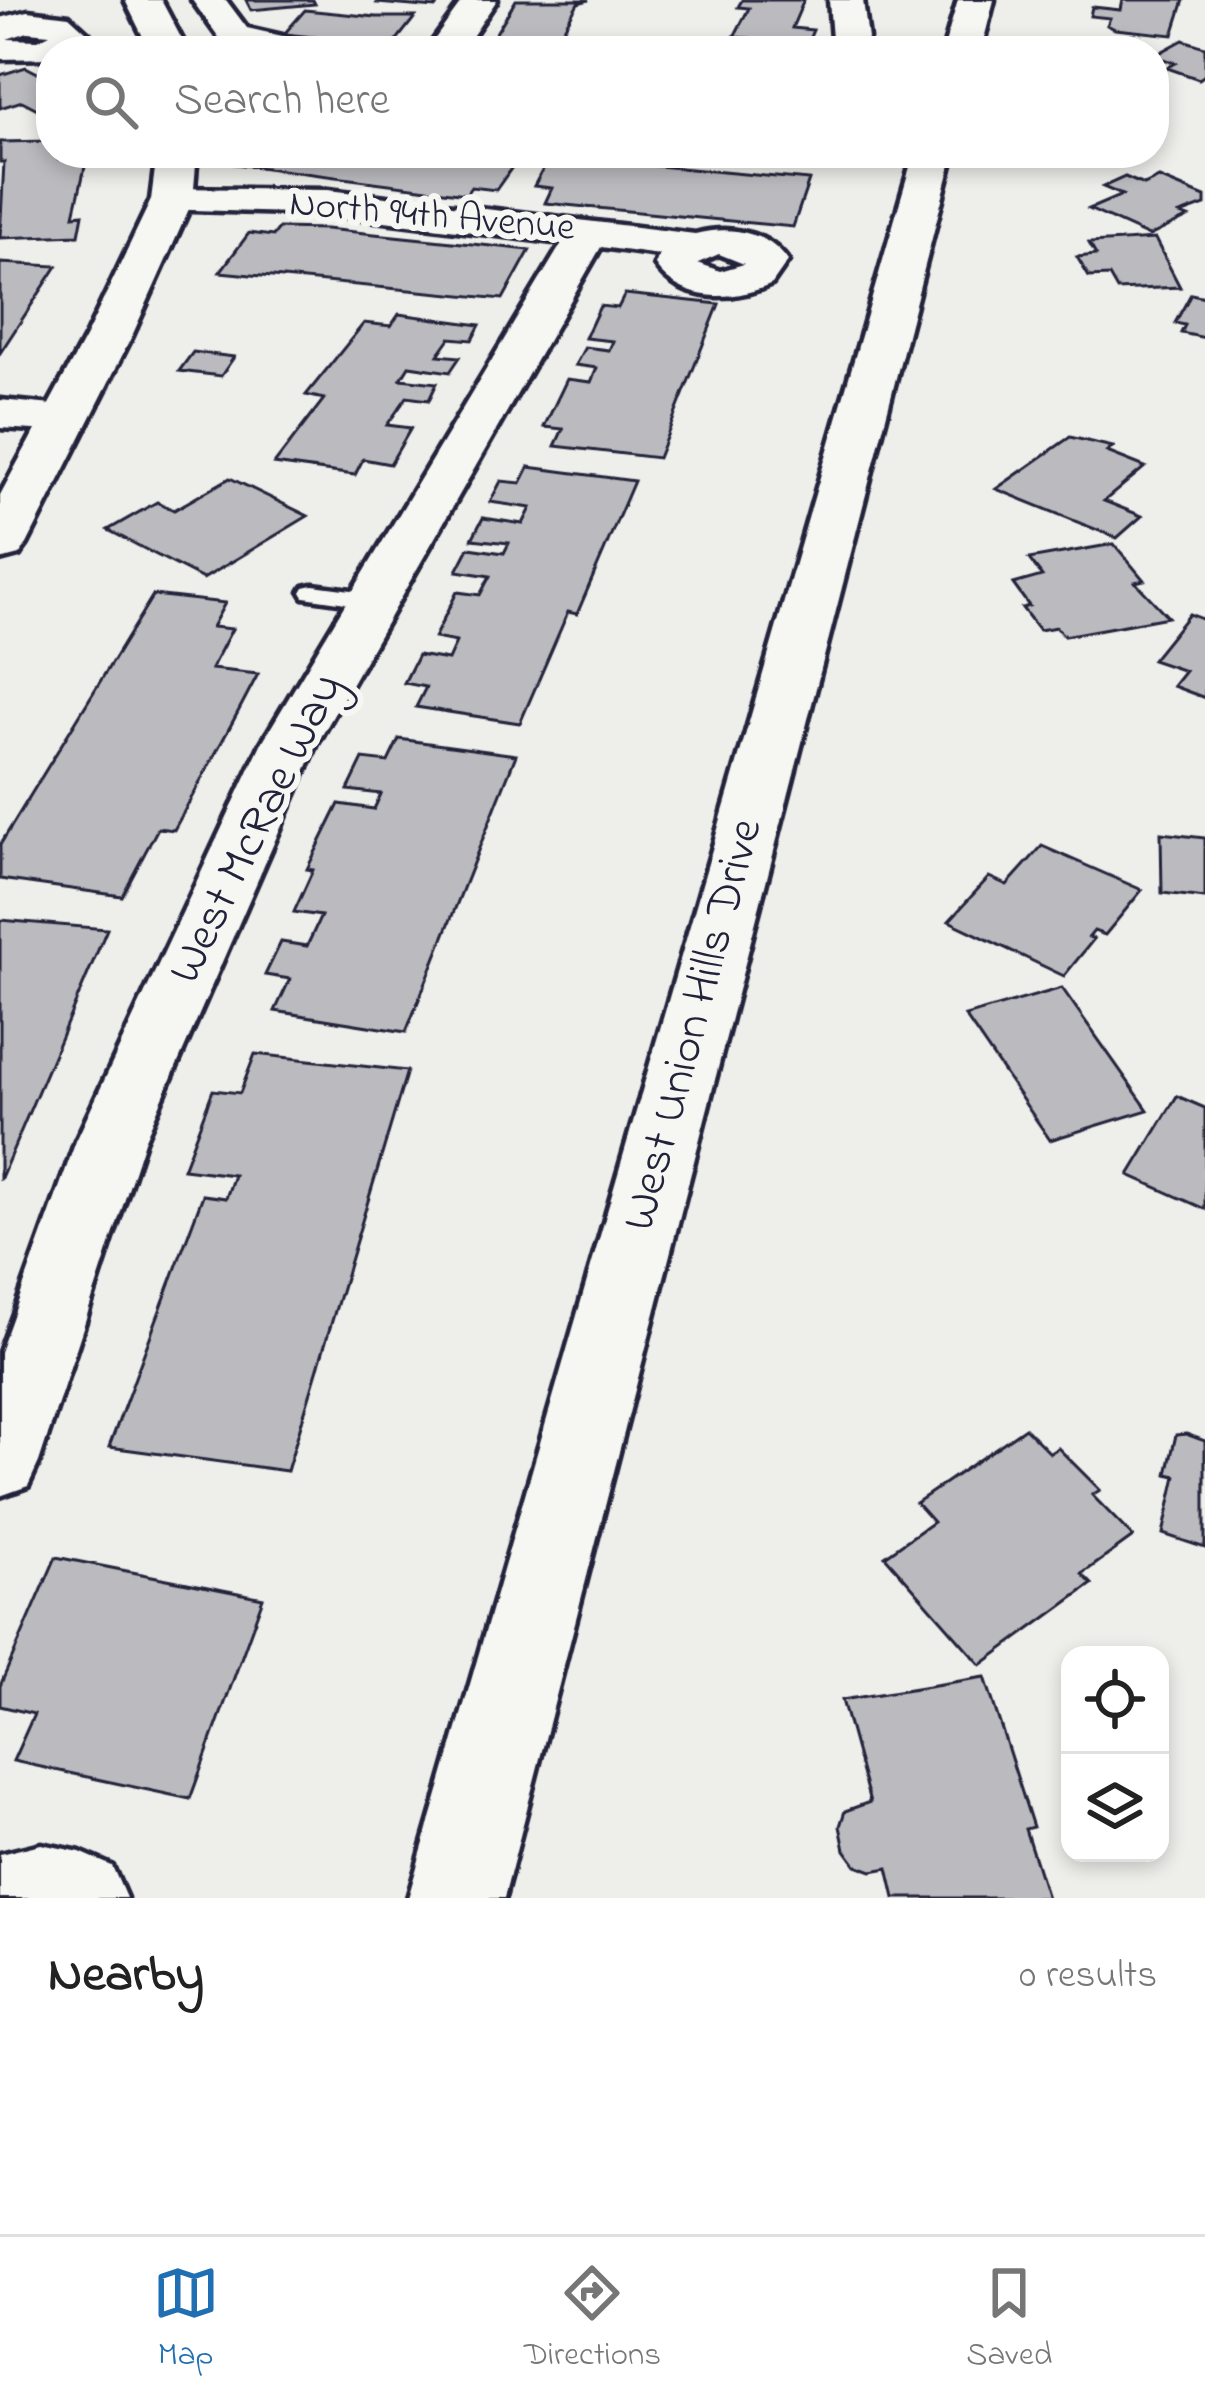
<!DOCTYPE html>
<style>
body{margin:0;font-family:"Indie Flower",sans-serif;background:#f6f6f6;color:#222}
.controls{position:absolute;right:36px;bottom:36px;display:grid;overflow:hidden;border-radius:24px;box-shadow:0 6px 18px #0003}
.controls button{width:108px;height:108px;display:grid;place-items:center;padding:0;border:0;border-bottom:3px solid #e0e0e0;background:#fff;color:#222;font:60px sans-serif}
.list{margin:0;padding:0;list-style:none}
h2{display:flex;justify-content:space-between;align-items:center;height:156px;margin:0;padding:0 48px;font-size:51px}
h2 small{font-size:39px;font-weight:400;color:#767676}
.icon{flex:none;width:66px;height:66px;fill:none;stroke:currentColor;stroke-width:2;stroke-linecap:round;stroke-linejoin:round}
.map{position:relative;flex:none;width:1205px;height:1898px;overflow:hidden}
.search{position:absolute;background:#fff;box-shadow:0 6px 18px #0003;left:36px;right:36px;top:36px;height:132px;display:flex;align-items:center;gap:30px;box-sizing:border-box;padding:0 42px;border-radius:48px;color:#767676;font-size:45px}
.sheet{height:336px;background:#fff}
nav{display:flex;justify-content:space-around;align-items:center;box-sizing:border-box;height:168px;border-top:3px solid #e0e0e0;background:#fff;font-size:33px;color:#767676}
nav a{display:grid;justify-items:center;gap:6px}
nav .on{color:#1f6fb2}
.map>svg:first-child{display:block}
.building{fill:#bbbbbf;stroke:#22223b;stroke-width:3}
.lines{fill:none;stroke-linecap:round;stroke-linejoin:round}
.lane-casing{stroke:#22223b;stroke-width:9}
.street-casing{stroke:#22223b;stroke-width:9}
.secondary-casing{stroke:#22223b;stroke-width:9}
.lane{fill:#f6f6f2;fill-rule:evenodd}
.street{fill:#f6f6f2;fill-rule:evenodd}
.secondary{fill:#f6f6f2;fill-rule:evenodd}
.labels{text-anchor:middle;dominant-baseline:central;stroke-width:12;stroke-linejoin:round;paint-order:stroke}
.far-street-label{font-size:39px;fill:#22223b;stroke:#f6f6f2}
.street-label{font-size:48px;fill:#22223b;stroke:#f6f6f2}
</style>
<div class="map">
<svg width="1205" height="1898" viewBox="0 0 1205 1898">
<rect width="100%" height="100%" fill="#eeeeeb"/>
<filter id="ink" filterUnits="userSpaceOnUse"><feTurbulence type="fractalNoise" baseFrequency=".00833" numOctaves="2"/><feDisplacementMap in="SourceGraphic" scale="24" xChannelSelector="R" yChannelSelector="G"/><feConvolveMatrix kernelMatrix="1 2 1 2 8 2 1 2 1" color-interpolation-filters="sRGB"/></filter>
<g filter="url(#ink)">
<g class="building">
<polygon points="246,0 313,0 315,4 251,10"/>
<polygon points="379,0 441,0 435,8 377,3"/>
<polygon points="516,0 589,0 578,3 551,51 485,51"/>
<polygon points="742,0 804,0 792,28 813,30 804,51 743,51 749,38 734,37 749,8 738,7"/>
<polygon points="1123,0 1184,0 1173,35 1115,29 1107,25 1110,18 1090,16 1092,7 1121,10"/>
<polygon points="305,10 376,17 415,17 393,45 284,34"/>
<polygon points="596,35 706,45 703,51 585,51"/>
<polygon points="1183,40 1205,47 1205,75 1199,79 1167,68 1176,63 1154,56"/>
<polygon points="26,67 51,80 51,116 22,101 0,108 0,75"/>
<polygon points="51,141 51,153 59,153 58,159 87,158 74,215 83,214 79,235 0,238 4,162 0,162 0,142"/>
<polygon points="245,153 522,153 496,190 471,187 466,194 236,164"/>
<polygon points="550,156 809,180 793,227 545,203 552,188 534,186"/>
<polygon points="1125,177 1144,185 1159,178 1205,197 1205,205 1180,214 1188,217 1149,236 1089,209 1122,195 1103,187"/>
<polygon points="279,228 326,229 530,250 503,299 220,272 249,233 273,236"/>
<polygon points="1155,239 1180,287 1117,290 1109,276 1089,277 1077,257 1096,255 1089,243"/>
<polygon points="0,263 57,266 0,353"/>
<polygon points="625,294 719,304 658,458 555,446 563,429 544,427 567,379 591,382 597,368 575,365 585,347 609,350 613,341 585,338 600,306 618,308"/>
<polygon points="1191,294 1205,297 1205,338 1181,333 1185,325 1175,323"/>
<polygon points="399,314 480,325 472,340 450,338 438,355 460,357 450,372 409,366 401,379 437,383 429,400 407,397 387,425 411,428 390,464 363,459 355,475 274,464 324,399 306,395 364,323 391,326"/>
<polygon points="193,352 234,357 221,376 179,371"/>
<polygon points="1070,437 1113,447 1107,452 1145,467 1104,501 1142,516 1117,538 996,489"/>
<polygon points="529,467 634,481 577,614 568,612 520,723 416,707 426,687 404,683 418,655 448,660 456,642 434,638 457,592 480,595 490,576 457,571 469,548 504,553 509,543 472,539 483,518 523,524 531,508 490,502 501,481 521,483"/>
<polygon points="230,478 308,516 203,579 108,530 157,502 174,510"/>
<polygon points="1114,544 1144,580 1135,582 1168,617 1064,636 1056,627 1039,630 1022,608 1029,606 1013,584 1042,576 1029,559"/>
<polygon points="153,595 225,603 212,627 232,629 211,669 258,674 238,712 174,830 158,828 122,896 0,879 0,845"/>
<polygon points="1189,614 1205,620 1205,698 1173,686 1185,671 1152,660"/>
<polygon points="399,739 516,755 406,1032 275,1011 290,979 265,975 281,942 307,946 321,916 294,912 313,870 307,869 339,804 374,809 381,794 348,790 363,759 388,762"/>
<polygon points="1161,833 1205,838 1205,898 1162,893"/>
<polygon points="1042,846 1142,890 1105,935 1094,931 1089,937 1094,939 1064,976 949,921 989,877 1007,885"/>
<polygon points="0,920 107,929 0,1180"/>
<polygon points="1062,988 1148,1110 1050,1140 965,1016"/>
<polygon points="255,1054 407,1071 287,1471 109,1447 203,1195 226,1198 234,1175 183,1169 213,1090 240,1093"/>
<polygon points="1177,1096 1205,1108 1205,1209 1129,1175"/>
<polygon points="1025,1428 1050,1453 1058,1448 1100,1490 1092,1495 1133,1537 1082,1574 1092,1584 981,1665 885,1556 933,1522 916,1503"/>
<polygon points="1186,1434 1205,1441 1205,1548 1163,1534 1176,1476 1167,1474 1176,1435"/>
<polygon points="56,1557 263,1598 190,1799 13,1761 34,1714 0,1706 0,1686"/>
<polygon points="985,1677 1033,1827 1025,1829 1047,1898 895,1898 888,1868 872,1871 856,1865 845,1850 840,1826 845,1811 870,1802 842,1700"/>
</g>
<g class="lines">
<defs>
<polygon id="lane" points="313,585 374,593 386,600 374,607 304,597 301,592 304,587"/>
<g id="street">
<polygon points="192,0 226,0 247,28 313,43 318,51 254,51 223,43"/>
<polygon points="463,0 497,0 462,51 426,51"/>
<polygon points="829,0 863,0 868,39 863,51 827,51 832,39"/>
<path d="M28,11L69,16L89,34L71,51H51V58L0,59V18ZM28,32L50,34L38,40L7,39Z"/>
<path d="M172,188L328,190L695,234C729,225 767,231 788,261L772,284C733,302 681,303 655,265L659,255L601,247L317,744L144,1141L39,1462L28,1486L0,1496V1352L76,1141L261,744L562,243L328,214L158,209L152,200L158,191ZM719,254L744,264L720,271L698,263Z"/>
<polygon points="0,400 84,408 90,418 84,428 67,432 0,428"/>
<polygon points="41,1844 80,1852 112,1866 126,1898 0,1898 0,1854"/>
</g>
<g id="secondary">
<polygon points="125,0 161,0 188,51 150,51"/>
<polygon points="958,0 994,0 981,51 943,51"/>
<polygon points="157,153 197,153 193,200 132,336 27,544 19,555 0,560 0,495 86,336 151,200"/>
<polygon points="914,153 954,153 504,1898 408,1898"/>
</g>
</defs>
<use href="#lane" class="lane-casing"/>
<use href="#street" class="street-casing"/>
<use href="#secondary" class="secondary-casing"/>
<use href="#lane" class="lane"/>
<use href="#street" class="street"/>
<use href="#secondary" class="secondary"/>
</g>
</g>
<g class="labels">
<g class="far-street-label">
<text transform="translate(432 217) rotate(5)">North 94th Avenue</text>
</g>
<g class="street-label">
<text transform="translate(257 829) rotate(-64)">West McRae Way</text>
<text transform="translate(694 1025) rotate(-75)">West Union Hills Drive</text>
</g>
</g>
</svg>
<div class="controls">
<button><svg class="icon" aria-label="locate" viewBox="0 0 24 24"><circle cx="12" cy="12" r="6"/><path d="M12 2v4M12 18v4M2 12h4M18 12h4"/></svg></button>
<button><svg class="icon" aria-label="layers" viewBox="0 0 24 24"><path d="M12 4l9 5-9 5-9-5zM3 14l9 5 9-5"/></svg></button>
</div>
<div class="search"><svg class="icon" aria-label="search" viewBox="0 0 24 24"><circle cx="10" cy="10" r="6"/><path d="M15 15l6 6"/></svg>Search here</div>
</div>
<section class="sheet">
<h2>Nearby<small>0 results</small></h2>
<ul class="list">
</ul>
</section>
<nav>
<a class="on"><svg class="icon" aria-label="map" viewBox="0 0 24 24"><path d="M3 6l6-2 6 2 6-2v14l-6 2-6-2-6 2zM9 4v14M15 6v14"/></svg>Map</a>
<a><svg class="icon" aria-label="directions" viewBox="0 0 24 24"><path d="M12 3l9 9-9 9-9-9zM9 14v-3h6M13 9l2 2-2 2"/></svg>Directions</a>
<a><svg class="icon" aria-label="saved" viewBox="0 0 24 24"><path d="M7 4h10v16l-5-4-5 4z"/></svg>Saved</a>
</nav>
